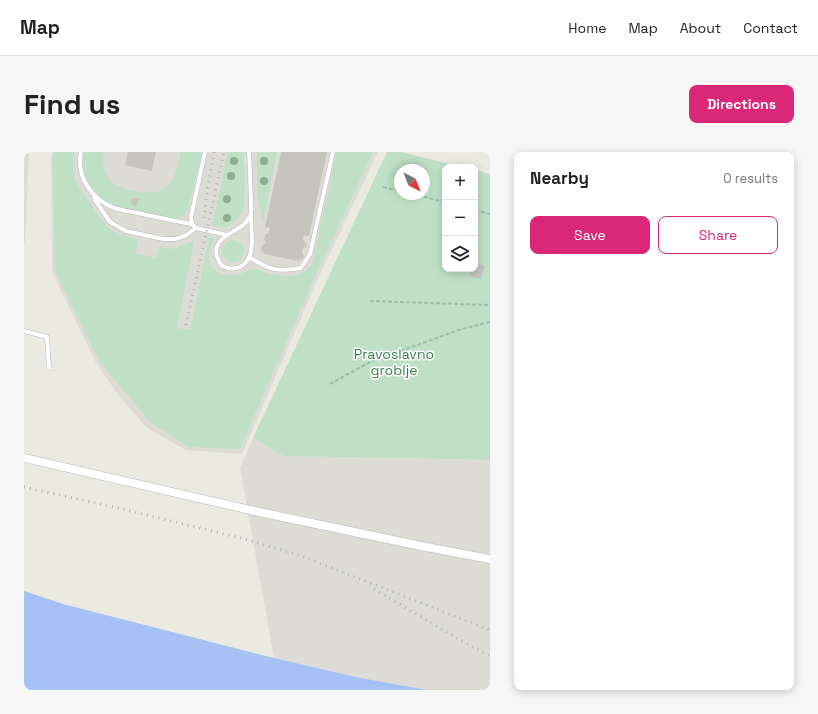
<!DOCTYPE html>
<meta charset="utf-8">
<style>
body{margin:0;font-family:"Space Grotesk",sans-serif;background:#f6f6f6;color:#222}
.controls{position:absolute;right:12px;top:12px;display:grid;overflow:hidden;border-radius:8px;box-shadow:0 2px 10px #0003}
.controls button{width:36px;height:36px;display:grid;place-items:center;padding:0;border:0;border-bottom:1px solid #e0e0e0;background:#fff;color:#222;font:20px sans-serif}
.compass{position:absolute;left:370px;top:12px;width:36px;height:36px;border-radius:50%;background:#fff;box-shadow:0 2px 10px #0003;rotate:138deg}
.list{margin:0;padding:0;list-style:none}
h2{display:flex;justify-content:space-between;align-items:center;height:52px;margin:0;padding:0 16px;font-size:17px}
h2 small{font-size:13px;font-weight:400;color:#767676}
.actions{display:flex;gap:8px;padding:12px 16px}
.actions a{flex:1;padding:9px 0;border:1px solid #db2777;border-radius:8px;text-align:center;font-size:14px;color:#db2777}
.actions .main{background:#db2777;color:#fff}
.icon{flex:none;width:22px;height:22px;fill:none;stroke:currentColor;stroke-width:2;stroke-linecap:round;stroke-linejoin:round}
.map{position:relative;flex:none;width:466px;height:538px;overflow:hidden;border-radius:8px}
header{display:flex;align-items:center;gap:24px;box-sizing:border-box;height:56px;padding:0 20px;background:#fff;border-bottom:1px solid #e0e0e0}
header strong{font-size:19px}
nav{display:flex;gap:22px;margin-inline-start:auto;font-size:14px}
.intro{display:flex;align-items:center;justify-content:space-between;box-sizing:border-box;height:96px;padding:0 24px}
h1{margin:0;font-size:28px}
.button{padding:10px 18px;border-radius:8px;background:#db2777;color:#fff;font-size:14px;font-weight:700}
main{display:flex;gap:24px;padding:0 24px}
aside{flex:1;background:#fff;border-radius:8px;box-shadow:0 2px 10px #0003}
.map>svg:first-child{display:block}
.industrial{fill:#dcdcd5}
.green{fill:#bfe0c6;fill-rule:evenodd}
.water{fill:#a5c1f6}
.building{fill:#c6c5bd}
.lines{fill:none;stroke-linecap:round;stroke-linejoin:round}
.service-casing{stroke:#b6b7bc;stroke-width:5}
.minor-casing{stroke:#b6b7bc;stroke-width:9}
.path{stroke:#99c0ad;stroke-width:2;stroke-dasharray:4 2;stroke-linecap:butt}
.service{stroke:#fff;stroke-width:4}
.minor{stroke:#fff;stroke-width:8}
.rail{stroke:#b1b2b2;stroke-width:3;stroke-dasharray:1 5;stroke-linecap:butt}
.tree{fill:#8aae8f}
.labels{text-anchor:middle;dominant-baseline:central;stroke-width:3;stroke-linejoin:round;paint-order:stroke}
.park-label{font-size:14px;fill:#3b7d4c;stroke:#fff}
</style>
<header>
<strong>Map</strong>
<nav><a>Home</a><a>Map</a><a>About</a><a>Contact</a></nav>
</header>
<div class="intro"><h1>Find us</h1><a class="button">Directions</a></div>
<main>
<div class="map">
<svg width="466" height="538" viewBox="0 0 466 538">
<rect width="100%" height="100%" fill="#ebeae0"/>
<g class="industrial">
<polygon points="0,0 5,0 1,90 0,90"/>
<polygon points="28,0 354,0 296,122 218,302 162,298 123,276 94,243 72,211 28,119 27,7"/>
<polygon points="229,286 259,304 466,308 466,538 403,538 332,525 250,506 216,316"/>
</g>
<g class="green">
<path d="M31,0H51C49,8 48,17 50,25C54,35 79,72 88,78C96,83 105,85 114,87L111,101L132,106L135,95L148,97L170,89L153,176L166,178L185,85L190,86V87C188,93 185,99 185,105C185,119 200,125 212,123C218,122 224,117 229,117C234,117 239,120 244,121C260,126 279,126 288,111L313,0H349L288,131L216,297L165,295L127,271L75,209L31,118L29,7Z"/>
<path d="M60,0H80C75,29 95,39 121,40C128,40 135,41 141,36C152,28 154,12 157,0H178L165,54C162,60 159,65 152,66C143,68 131,63 122,61C111,58 98,57 89,53C69,43 55,23 60,0Z"/>
<polygon points="204,0 219,0 221,33 220,50 218,61 209,71 201,75 188,74"/>
<polygon points="233,0 253,0 239,71 233,42"/>
<path d="M363,0H378L438,15H421V117H451V18L466,22V308L259,304L229,286ZM376,18H400V42H376Z"/>
<circle cx="209" cy="99" r="11"/>
</g>
<polygon class="water" points="0,439 39,452 250,506 332,525 403,538 0,538"/>
<g class="building">
<polygon points="104,0 132,0 128,19 101,13"/>
<polygon points="257,0 303,0 285,84 280,83 279,87 283,93 278,98 280,105 274,109 241,102 237,98 238,93 242,91 240,88 241,83 245,80 246,76 241,75"/>
<polygon points="108,46 115,47 113,54 107,52"/>
<polygon points="451,111 461,114 457,127 445,124 446,117 451,117"/>
</g>
<g class="lines">
<defs>
<g id="service">
<path d="M57,0C52,24 67,47 90,56C97,58 106,60 114,61C132,65 150,69 168,72"/>
<polyline points="181,0 167,65 168,72 172,76 203,83"/>
<path d="M225,0C226,21 227,43 227,64C227,76 230,96 225,106C222,111 218,115 213,116C207,117 204,117 199,114C196,112 194,108 193,104C188,88 208,81 218,74C222,71 225,66 227,62"/>
<polyline points="70,43 71,48 86,70 102,79 139,87 151,87 161,84 172,76"/>
<path d="M225,105C245,118 254,120 277,116L286,102L309,0"/>
<polyline points="0,179 23,185 25,216"/>
</g>
<polyline id="minor" points="0,306 235,360 397,394 466,407"/>
</defs>
<use href="#service" class="service-casing"/>
<use href="#minor" class="minor-casing"/>
<g class="path">
<polyline points="359,35 376,39"/>
<polyline points="388,42 421,50"/>
<polyline points="451,58 466,62"/>
<polyline points="346,149 466,153"/>
<polyline points="306,232 346,210 435,178 466,170"/>
</g>
<use href="#service" class="service"/>
<use href="#minor" class="minor"/>
<g class="rail">
<polyline points="180,66 184,33 190,0"/>
<polyline points="162,173 200,0"/>
<polyline points="0,335 98,357 217,386 275,403 466,478"/>
<polyline points="350,437 436,488 466,504"/>
</g>
</g>
<g class="tree">
<circle cx="210" cy="9" r="4"/>
<circle cx="240" cy="9" r="4"/>
<circle cx="207" cy="24" r="4"/>
<circle cx="240" cy="29" r="4"/>
<circle cx="203" cy="47" r="4"/>
<circle cx="203" cy="66" r="4"/>
</g>
<g class="labels">
<g class="park-label">
<text x="370" y="202">Pravoslavno<tspan x="370" dy="16">groblje</tspan></text>
</g>
</g>
</svg>
<div class="controls">
<button>+</button>
<button>−</button>
<button><svg class="icon" aria-label="layers" viewBox="0 0 24 24"><path d="M12 4l9 5-9 5-9-5zM3 14l9 5 9-5"/></svg></button>
</div>
<svg class="compass" viewBox="-18 -18 36 36"><path d="M0-13l5 13h-10z" fill="#e53935"/><path d="M0 13l5-13h-10z" fill="#767676"/></svg>
</div>
<aside>
<h2>Nearby<small>0 results</small></h2>
<ul class="list">
</ul>
<div class="actions"><a class="main">Save</a><a>Share</a></div>
</aside>
</main>
